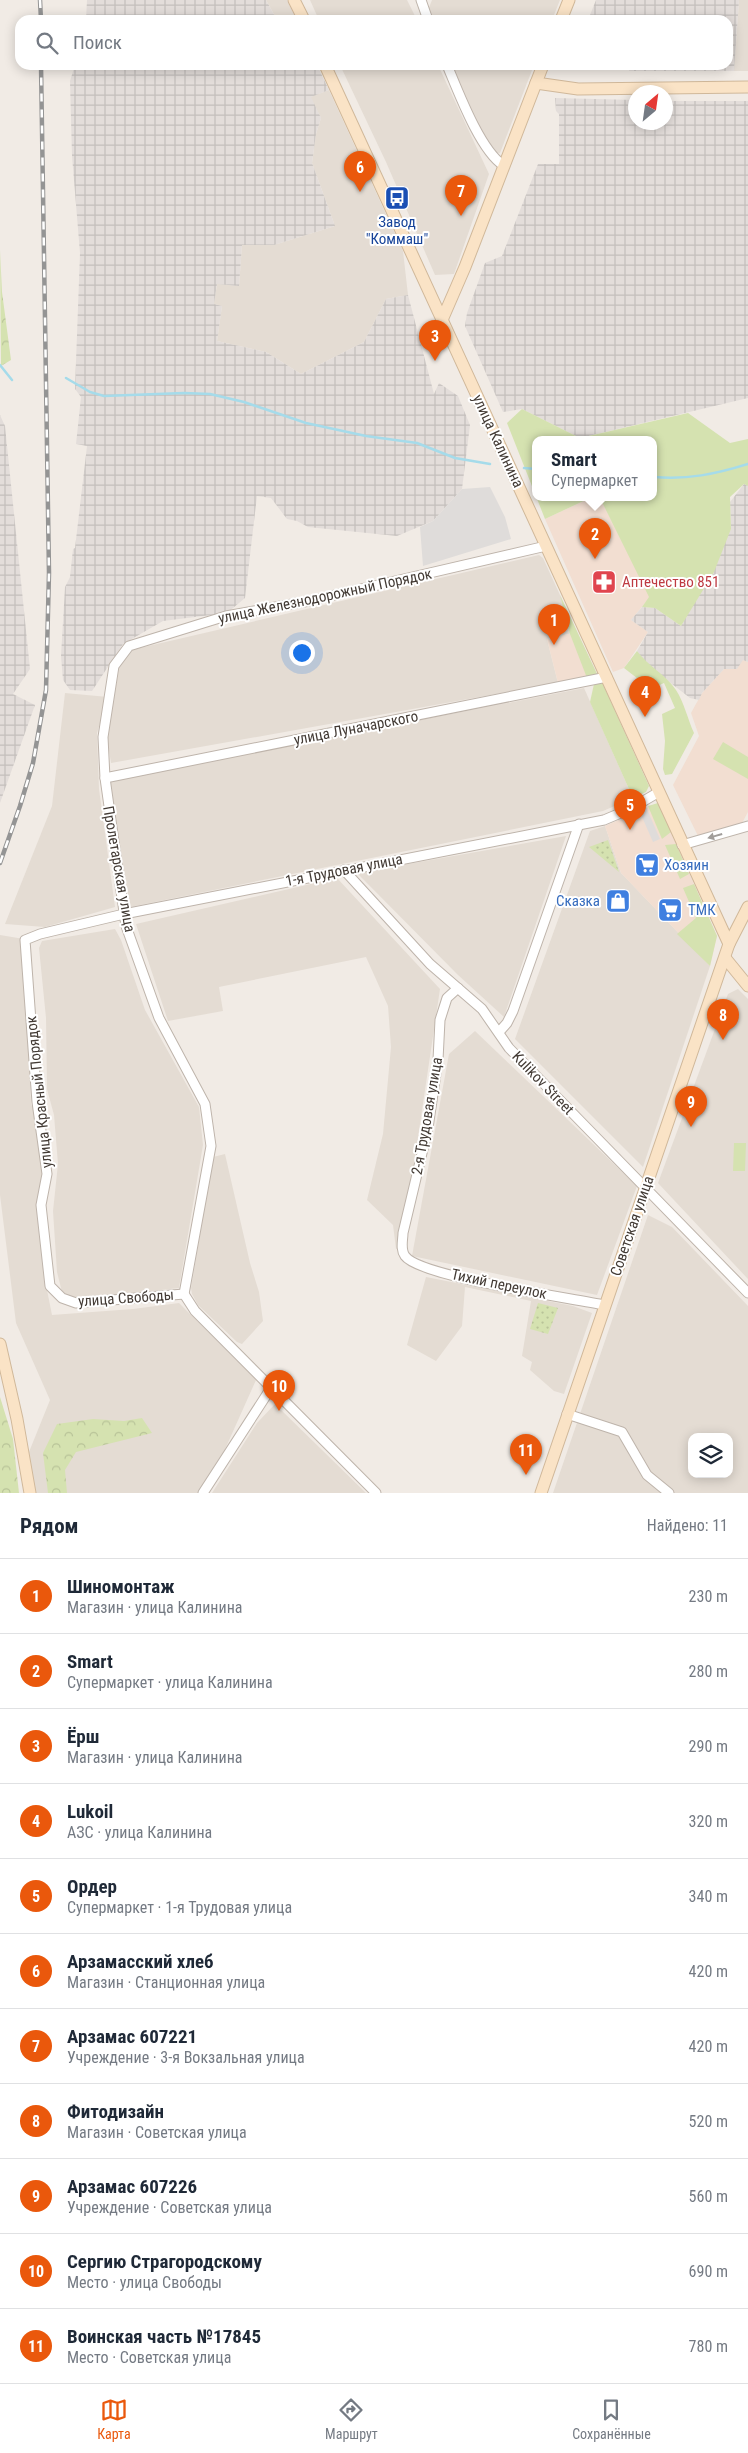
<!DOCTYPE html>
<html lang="ru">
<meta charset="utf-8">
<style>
body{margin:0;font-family:"Roboto Condensed",sans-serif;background:#f2f2f3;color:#1f2937}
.controls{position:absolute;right:15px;bottom:15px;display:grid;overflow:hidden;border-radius:10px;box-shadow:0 2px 12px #0003}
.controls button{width:45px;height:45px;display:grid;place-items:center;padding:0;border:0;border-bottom:1px solid #e0e1e3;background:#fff;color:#1f2937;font:25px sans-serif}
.compass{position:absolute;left:628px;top:85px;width:45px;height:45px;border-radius:50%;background:#fff;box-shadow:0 2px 12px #0003;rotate:29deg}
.you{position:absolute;left:301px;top:652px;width:18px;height:18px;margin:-12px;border:4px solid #fff;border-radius:50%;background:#1a73e8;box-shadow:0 0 0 8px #1a73e833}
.badge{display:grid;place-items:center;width:32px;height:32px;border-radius:50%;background:#ea580c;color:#fff;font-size:16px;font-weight:700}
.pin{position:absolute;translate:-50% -41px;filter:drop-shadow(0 1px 2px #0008)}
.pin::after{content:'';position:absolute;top:26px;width:18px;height:15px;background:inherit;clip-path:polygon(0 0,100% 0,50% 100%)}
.popup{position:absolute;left:532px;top:436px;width:125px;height:65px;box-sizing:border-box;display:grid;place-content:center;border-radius:10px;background:#fff;filter:drop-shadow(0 1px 4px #0005);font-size:16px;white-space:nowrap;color:#747a83}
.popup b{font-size:19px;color:#1f2937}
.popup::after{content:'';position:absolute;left:50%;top:100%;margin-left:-10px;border:10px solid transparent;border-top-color:#fff}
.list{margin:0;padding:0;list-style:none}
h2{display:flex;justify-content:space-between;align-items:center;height:65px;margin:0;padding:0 20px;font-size:21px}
h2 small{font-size:16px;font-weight:400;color:#747a83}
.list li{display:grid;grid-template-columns:32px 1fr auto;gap:15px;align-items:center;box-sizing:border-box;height:75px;padding:0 20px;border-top:1px solid #e0e1e3}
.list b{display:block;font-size:19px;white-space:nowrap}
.list p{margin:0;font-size:16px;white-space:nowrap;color:#747a83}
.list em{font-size:16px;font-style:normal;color:#747a83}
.icon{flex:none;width:28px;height:28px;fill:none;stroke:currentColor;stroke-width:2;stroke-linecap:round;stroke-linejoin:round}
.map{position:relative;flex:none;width:748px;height:1493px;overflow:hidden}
.search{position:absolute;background:#fff;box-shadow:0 2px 12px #0003;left:15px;right:15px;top:15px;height:55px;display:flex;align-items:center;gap:12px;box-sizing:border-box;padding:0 18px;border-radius:15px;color:#747a83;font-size:19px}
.sheet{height:890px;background:#fff}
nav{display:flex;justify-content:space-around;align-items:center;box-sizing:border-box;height:70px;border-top:1px solid #e0e1e3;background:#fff;font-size:14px;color:#747a83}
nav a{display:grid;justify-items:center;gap:2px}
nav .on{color:#ea580c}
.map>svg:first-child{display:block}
.residential{fill:#e4dcd3;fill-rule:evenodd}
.commercial{fill:#f2ded1}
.industrial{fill:url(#industrial-grid)}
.green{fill:#d5e2b0}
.forest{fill:url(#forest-crowns)}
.park{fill:url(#park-dots)}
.parking{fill:#dfdcda}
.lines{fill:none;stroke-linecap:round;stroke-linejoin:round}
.stream{stroke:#a5dbea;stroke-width:2.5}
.street-casing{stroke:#beb4ab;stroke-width:11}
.secondary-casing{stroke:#d0b89a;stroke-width:13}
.street{stroke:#fff;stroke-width:9}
.secondary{stroke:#fae3c6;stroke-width:11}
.rail-casing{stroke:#949494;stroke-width:4.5}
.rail{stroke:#fff;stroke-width:2.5;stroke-dasharray:8;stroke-linecap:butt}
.oneway{fill:#a19d9a}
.labels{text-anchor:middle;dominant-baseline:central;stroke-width:4;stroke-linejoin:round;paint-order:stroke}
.transit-label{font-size:15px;fill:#164399;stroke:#fff}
.street-label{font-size:15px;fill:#433b35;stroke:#fff}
.health-label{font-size:15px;fill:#be3a42;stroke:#fff;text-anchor:start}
.shop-label{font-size:15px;fill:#366cbe;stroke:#fff;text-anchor:start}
</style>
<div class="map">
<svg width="748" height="1493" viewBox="0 0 748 1493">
<defs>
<pattern id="industrial-grid" width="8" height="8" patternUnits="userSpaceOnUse" patternTransform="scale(1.25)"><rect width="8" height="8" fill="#e3ddda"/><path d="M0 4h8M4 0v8" fill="none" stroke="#c4bfbc"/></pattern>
<pattern id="forest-crowns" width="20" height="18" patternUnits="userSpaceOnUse" patternTransform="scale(1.25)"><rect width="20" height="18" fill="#d5e2b0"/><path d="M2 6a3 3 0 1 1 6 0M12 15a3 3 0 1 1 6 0" fill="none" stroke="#b8c398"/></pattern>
<pattern id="park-dots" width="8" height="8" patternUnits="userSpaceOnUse" patternTransform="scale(1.25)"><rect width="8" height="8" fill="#d5e2b0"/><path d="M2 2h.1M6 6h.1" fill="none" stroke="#b8c398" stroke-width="1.8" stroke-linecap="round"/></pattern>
</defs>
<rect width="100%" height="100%" fill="#f1ebe5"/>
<g class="residential">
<polygon points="266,0 287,0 297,20 277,20"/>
<polygon points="310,0 407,0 417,20 319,20"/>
<polygon points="432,0 560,0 552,20 432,20 428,10"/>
<polygon points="739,0 748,0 748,71 734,71"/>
<polygon points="340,65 438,65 489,174 454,274 435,275 386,162"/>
<polygon points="450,65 534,65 500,153 490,152"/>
<polygon points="329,90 403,251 408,295 386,299 364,342 301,374 266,352 217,341 222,306 214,304 217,284 239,286 242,245 274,245 335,226 312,163 316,134 321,118 310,97"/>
<polygon points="539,555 543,558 577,632 547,639 558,683 111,763 107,737 120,663 131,650"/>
<polygon points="584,688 633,798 603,811 130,907 109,781"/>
<polygon points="65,693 108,697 97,733 99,789 115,907 45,927 5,924 52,806"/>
<polygon points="605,826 621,873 710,966 643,1167 515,1039 590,831"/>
<polygon points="566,836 504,1017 458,975 357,873"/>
<polygon points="337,878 440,989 413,1171 400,1248 396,1249 393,1225 367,1200 383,1134 391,1047 388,1006 366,957 219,987 223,1011 168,1021 136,924"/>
<polygon points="115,929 121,940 145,1010 199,1107 203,1145 179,1288 74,1300 63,1296 57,1272 53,1211 58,1164 54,1115 47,1089 46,1018 39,948 42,941"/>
<polygon points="0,935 24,939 31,1104 40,1123 43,1168 45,1280 52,1315 133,1309 179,1303 256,1380 222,1456 198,1493 34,1493 29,1452 50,1400 16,1323 0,1195"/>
<polygon points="738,989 748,999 748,1279 658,1183 728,994"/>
<polygon points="475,1031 637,1186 597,1295 412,1256 449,1054"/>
<polygon points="225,1154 250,1263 259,1292 263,1321 242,1344 237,1342 198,1305 192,1294 191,1288 213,1157"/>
<path d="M648,1215L672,1227L748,1306V1493H553ZM692,1437H729V1474H692Z"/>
<polygon points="426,1277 573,1306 592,1313 564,1394 554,1391 530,1370 532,1362 522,1356 531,1301 465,1287 462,1326 436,1361 407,1345"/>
<polygon points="275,1404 366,1493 212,1493 257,1423"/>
</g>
<g class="commercial">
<polygon points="590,498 600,498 650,597 631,620 648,632 624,668 613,672 545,519"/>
<polygon points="577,632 598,676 558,683 547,639"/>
<polygon points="743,660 748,662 748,812 742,823 698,836 673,785 699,736 691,713 702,693 724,669"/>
<polygon points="658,803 717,936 710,966 621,873 605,826"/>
</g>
<g class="industrial">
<polygon points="87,0 266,0 277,20 86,20"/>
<polygon points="596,0 739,0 734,71 629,71 629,65 728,65 728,20 588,20"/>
<polygon points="75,65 317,65 329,90 311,97 321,118 316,134 312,163 335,226 274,245 242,245 239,286 217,284 214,304 222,306 217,341 266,352 301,374 364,342 386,299 408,295 434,394 439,383 458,396 470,425 462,489 433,521 397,536 308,527 297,521 287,519 271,498 257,496 245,598 227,613 163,621 123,644 92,691 70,690 63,680 61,656 65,587 70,577 73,549 75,548 87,446 76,444 81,397 75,389 80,253 72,156 70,81"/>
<polygon points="555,98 635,100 636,122 666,122 666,101 748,101 748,398 580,438 522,409 503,412 465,326 467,313 485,263 502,256 538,164 559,164 559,114 556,111"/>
<polygon points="0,415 5,426 30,669 13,694 35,705 0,803"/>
<polygon points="744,484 748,486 748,662 743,660 737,669 724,669 702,693 699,700 690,698 645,663 637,651 648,632 631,620 642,607 655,608 681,626 731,529 730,502"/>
</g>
<g class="green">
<polygon points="522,409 580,438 688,413 730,443 748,439 748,486 744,484 730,497 731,529 714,572 681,626 655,608 642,607 649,597 600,498 654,498 654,440 536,440 536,498 590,498 545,519 507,423"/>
<polygon points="560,595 598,676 587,678 570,634"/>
<path d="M637,651C648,666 665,674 676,690C684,702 688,720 694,733L672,774L665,775L663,769L665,741L662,714L675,708L664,683L651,689L624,668Z"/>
<polygon points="602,682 649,786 646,792 633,798 590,702 594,684"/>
<polygon points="723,742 748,757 748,779 713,759"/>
<polygon points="658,803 671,832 662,839 648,806"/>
<polygon points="676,844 689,874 680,879 665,845"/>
<polygon points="694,884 717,936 710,966 677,934 696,918 683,888"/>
<polygon points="734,1143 746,1143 745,1171 733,1171"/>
</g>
<g class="forest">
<polygon points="0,250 2,292 11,360 1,366"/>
<polygon points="0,1397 13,1439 19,1493 0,1493"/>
<polygon points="142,1418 152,1433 76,1452 65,1470 67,1493 48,1493 43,1453 57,1424 93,1419 124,1421"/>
</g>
<g class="park">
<polygon points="608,840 619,872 589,847"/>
<polygon points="538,1303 558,1308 548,1334 530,1329"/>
</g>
<g class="parking">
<polygon points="490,487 505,517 511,539 423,566 420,527 433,521 462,489"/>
<polygon points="646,807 660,839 653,842 639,810"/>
</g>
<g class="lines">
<g class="stream">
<polyline points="0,365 12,380"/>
<polyline points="66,378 90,392 104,396 184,393 210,394 244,402 306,423 366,436 417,443 455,458 490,464"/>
<polyline points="524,468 536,469"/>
<path d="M654,477C687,480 716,474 748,464"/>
</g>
<defs>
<g id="street">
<polyline points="421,0 428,20"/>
<path d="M447,65C458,91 480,150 503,165"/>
<polyline points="105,778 607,677"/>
<polyline points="682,845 748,826"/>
<polyline points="344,870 430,964 482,1009 509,1048 748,1293"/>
<path d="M458,988L447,998L440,1020L438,1060L428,1128L403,1233C403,1240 400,1249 405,1256C420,1277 572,1298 604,1305"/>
<polyline points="499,1032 507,1023 513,1011 579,824"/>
<polyline points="184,1294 76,1303 62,1298 50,1286 41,1205 47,1174 37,1102 25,940 40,934 124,914 604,820 630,809 659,792"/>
<polyline points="184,1294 211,1146 205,1104 159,1018 126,926 105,778 103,737 114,666 129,646 226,616 309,601 546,546"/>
<polyline points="184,1294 195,1311 376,1493"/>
<polyline points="567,1414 622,1432 647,1475 669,1493"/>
<polyline points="203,1493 271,1388"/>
</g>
<g id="secondary">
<polyline points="294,0 304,20"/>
<polyline points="561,20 569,0"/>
<polyline points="325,65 729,944"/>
<polyline points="536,83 578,89 748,87"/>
<polyline points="442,320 465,267 543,65"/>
<polyline points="726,959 748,986"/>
<polyline points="0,1344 17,1419 30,1493"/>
<polyline points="541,1493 729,944 748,907"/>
</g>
</defs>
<use href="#street" class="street-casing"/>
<use href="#secondary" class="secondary-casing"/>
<use href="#street" class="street"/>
<use href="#secondary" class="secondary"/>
<defs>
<g id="rail">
<polyline points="40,0 41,20"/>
<polyline points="0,863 20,806 33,763 46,690 49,573 41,65"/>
</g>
</defs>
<use href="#rail" class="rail-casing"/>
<use href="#rail" class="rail"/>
</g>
<defs><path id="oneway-solid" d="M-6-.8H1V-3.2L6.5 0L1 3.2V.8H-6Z" transform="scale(1.25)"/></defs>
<use class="oneway" href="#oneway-solid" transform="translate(715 836) rotate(164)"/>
<defs>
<symbol id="bus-square" viewBox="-11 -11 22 22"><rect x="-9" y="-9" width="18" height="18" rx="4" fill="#1a4fb4" stroke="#fff"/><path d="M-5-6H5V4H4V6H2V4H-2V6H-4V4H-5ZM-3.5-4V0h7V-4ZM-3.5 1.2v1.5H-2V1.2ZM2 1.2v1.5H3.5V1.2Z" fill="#fff"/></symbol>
<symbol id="pharmacy-square" viewBox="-11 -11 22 22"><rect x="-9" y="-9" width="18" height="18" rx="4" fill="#e0444e" stroke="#fff"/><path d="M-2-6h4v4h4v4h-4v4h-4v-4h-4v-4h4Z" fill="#fff"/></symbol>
<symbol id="supermarket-square" viewBox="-11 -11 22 22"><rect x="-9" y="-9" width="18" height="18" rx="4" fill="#3f7fe0" stroke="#fff"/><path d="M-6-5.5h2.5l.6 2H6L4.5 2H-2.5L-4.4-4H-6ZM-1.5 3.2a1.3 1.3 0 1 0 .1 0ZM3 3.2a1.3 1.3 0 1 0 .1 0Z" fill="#fff"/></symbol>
<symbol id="shop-square" viewBox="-11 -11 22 22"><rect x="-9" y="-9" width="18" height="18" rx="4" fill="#3f7fe0" stroke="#fff"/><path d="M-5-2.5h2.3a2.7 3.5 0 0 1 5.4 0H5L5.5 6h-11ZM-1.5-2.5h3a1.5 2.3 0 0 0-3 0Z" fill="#fff"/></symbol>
</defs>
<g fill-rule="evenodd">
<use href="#bus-square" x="383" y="184" width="28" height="28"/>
<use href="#pharmacy-square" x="590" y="568" width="28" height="28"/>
<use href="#supermarket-square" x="633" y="851" width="28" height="28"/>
<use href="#shop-square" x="604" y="887" width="28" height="28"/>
<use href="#supermarket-square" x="656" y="896" width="28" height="28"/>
</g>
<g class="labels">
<g class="transit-label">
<text x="397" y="222">Завод<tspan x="397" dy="17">"Коммаш"</tspan></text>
</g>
<g class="street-label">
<text transform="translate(498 441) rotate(65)">улица Калинина</text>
<text transform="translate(325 596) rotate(-12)">улица Железнодорожный Порядок</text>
<text transform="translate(356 728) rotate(-11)">улица Луначарского</text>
<text transform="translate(119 869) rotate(80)">Пролетарская улица</text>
<text transform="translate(344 870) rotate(-11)">1-я Трудовая улица</text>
<text transform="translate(543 1083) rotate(46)">Kulikov Street</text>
<text transform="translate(39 1092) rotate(-96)">улица Красный Порядок</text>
<text transform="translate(427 1116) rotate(-80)">2-я Трудовая улица</text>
<text transform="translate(632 1226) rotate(-71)">Советская улица</text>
<text transform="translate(499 1284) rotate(12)">Тихий переулок</text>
<text transform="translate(126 1298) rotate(-4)">улица Свободы</text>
</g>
<g class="health-label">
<text x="622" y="582">Аптечество 851</text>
</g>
<g class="shop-label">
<text x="664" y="865">Хозяин</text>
<text x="600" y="901" text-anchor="end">Сказка</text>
<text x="688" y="910">ТМК</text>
</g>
</g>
</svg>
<div class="controls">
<button><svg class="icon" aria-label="layers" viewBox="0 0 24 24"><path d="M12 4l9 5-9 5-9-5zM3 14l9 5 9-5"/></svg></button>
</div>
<svg class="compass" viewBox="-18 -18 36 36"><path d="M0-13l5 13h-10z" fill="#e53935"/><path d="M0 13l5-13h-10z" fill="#747a83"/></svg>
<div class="you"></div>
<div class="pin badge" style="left:554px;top:645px">1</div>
<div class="pin badge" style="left:595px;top:559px">2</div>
<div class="popup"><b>Smart</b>Супермаркет</div>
<div class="pin badge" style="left:435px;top:361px">3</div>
<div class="pin badge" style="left:645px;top:717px">4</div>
<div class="pin badge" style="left:630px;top:830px">5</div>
<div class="pin badge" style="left:360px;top:192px">6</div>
<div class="pin badge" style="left:461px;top:216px">7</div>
<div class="pin badge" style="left:723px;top:1040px">8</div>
<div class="pin badge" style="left:691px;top:1127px">9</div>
<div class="pin badge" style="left:279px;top:1411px">10</div>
<div class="pin badge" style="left:526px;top:1475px">11</div>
<div class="search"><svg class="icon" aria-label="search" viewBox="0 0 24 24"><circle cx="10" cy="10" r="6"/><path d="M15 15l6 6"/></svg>Поиск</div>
</div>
<section class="sheet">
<h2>Рядом<small>Найдено: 11</small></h2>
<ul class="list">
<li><span class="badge">1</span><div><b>Шиномонтаж</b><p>Магазин · улица Калинина</p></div><em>230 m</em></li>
<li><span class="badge">2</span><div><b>Smart</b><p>Супермаркет · улица Калинина</p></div><em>280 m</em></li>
<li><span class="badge">3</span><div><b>Ёрш</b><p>Магазин · улица Калинина</p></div><em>290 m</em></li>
<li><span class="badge">4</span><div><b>Lukoil</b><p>АЗС · улица Калинина</p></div><em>320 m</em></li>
<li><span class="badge">5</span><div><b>Ордер</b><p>Супермаркет · 1-я Трудовая улица</p></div><em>340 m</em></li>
<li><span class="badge">6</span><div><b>Арзамасский хлеб</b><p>Магазин · Станционная улица</p></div><em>420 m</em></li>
<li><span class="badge">7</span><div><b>Арзамас 607221</b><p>Учреждение · 3-я Вокзальная улица</p></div><em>420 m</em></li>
<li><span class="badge">8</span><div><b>Фитодизайн</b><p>Магазин · Советская улица</p></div><em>520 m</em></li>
<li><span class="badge">9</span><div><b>Арзамас 607226</b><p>Учреждение · Советская улица</p></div><em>560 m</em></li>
<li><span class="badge">10</span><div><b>Сергию Страгородскому</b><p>Место · улица Свободы</p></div><em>690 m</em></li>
<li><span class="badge">11</span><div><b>Воинская часть №17845</b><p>Место · Советская улица</p></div><em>780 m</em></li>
</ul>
</section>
<nav>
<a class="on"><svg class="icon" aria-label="map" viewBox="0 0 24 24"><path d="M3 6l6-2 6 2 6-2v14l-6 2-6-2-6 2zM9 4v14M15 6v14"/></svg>Карта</a>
<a><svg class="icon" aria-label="directions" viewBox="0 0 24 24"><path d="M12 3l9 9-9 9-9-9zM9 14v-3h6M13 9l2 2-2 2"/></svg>Маршрут</a>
<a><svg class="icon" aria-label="saved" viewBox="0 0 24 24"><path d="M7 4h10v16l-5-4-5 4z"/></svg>Сохранённые</a>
</nav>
